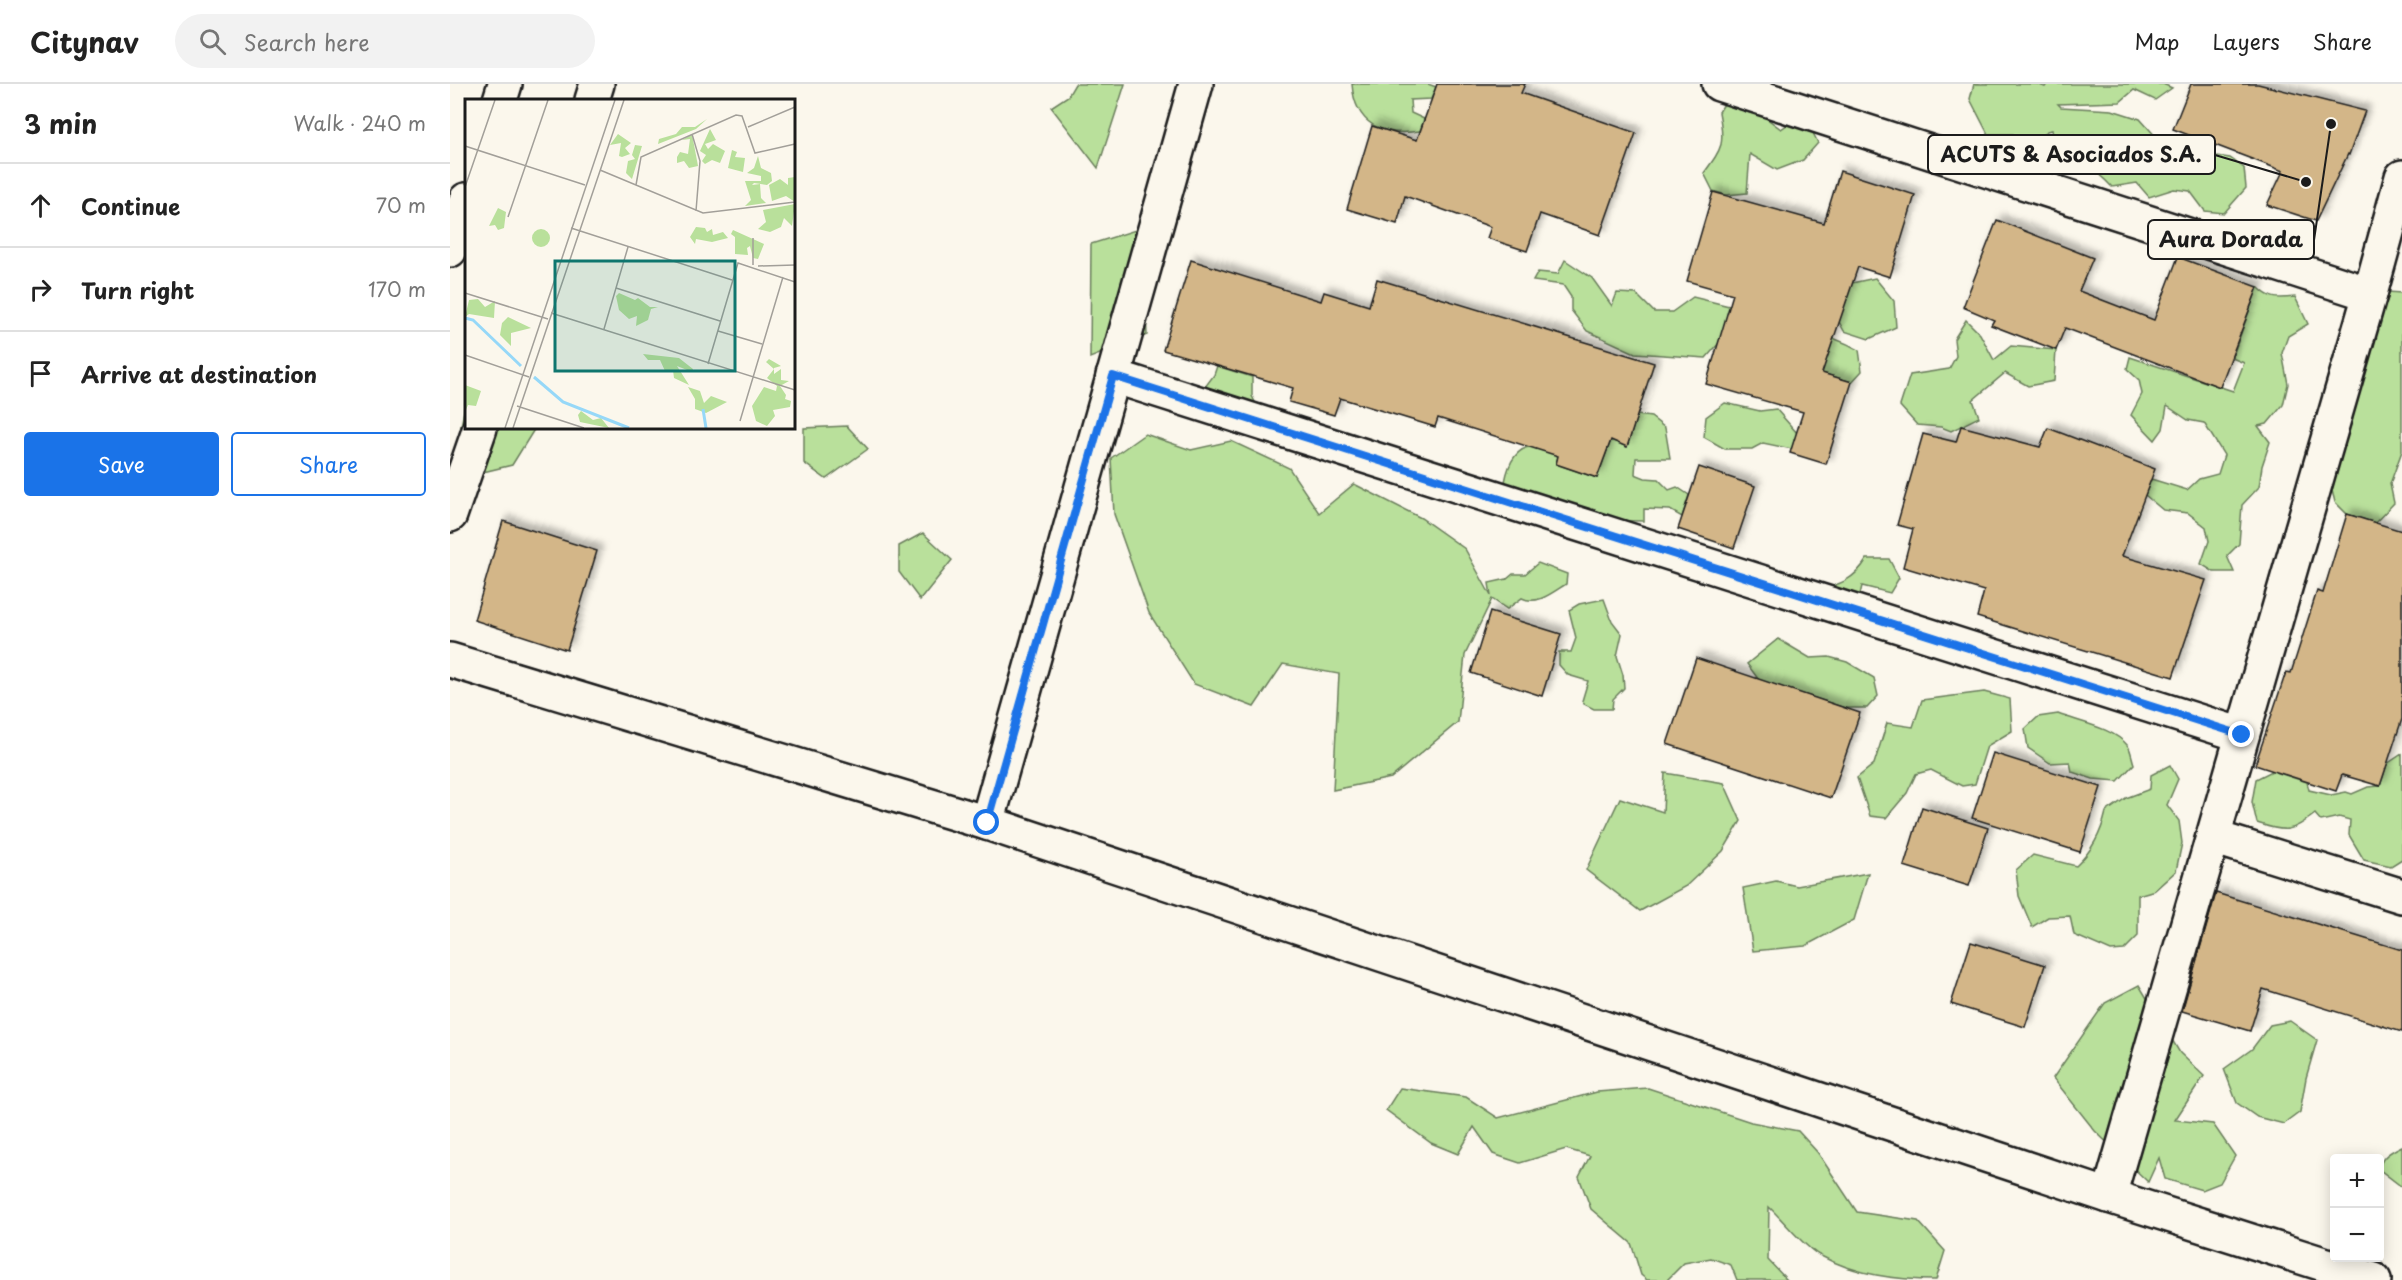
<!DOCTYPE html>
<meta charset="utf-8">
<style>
body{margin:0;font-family:"Playpen Sans",sans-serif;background:#f2f2f2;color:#222}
.controls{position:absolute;right:18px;bottom:18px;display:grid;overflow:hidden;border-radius:6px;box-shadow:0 3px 15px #0003}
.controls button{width:54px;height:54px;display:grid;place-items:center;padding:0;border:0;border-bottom:2px solid #e0e0e0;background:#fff;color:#222;font:30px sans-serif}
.stop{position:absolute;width:18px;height:18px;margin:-14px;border:4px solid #1a73e8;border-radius:50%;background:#fff}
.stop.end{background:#1a73e8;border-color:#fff;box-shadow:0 2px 6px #0008}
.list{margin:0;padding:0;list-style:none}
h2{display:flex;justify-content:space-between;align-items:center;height:78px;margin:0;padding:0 24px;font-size:26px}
h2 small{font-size:20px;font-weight:400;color:#767676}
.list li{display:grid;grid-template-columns:39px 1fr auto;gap:18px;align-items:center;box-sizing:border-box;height:84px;padding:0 24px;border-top:2px solid #e0e0e0}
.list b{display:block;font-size:22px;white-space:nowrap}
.list em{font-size:20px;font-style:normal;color:#767676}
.actions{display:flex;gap:12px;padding:18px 24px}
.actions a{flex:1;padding:14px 0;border:2px solid #1a73e8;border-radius:6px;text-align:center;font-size:21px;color:#1a73e8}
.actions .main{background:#1a73e8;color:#fff}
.icon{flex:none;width:33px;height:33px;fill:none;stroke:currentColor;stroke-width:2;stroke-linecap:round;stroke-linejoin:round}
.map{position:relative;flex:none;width:1952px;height:1196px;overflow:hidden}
header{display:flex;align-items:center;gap:36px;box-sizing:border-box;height:84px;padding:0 30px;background:#fff;border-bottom:2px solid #e0e0e0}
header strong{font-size:28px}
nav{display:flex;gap:33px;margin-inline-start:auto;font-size:21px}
.search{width:420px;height:54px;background:#f2f2f2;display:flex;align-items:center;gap:15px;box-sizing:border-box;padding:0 21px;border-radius:33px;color:#767676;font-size:22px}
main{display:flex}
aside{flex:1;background:#fff}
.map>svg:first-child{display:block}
.green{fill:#b9e09b;stroke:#6a7e5c;stroke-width:1.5}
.building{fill:#d3b688;stroke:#1c1c1c;stroke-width:1.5;filter:url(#shadow)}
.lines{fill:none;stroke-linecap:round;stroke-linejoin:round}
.minor-casing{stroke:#1c1c1c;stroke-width:38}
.secondary-casing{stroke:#1c1c1c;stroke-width:38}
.minor{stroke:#fbf7ec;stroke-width:33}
.secondary{stroke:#fbf7ec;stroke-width:33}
.route{stroke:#1a73e8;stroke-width:8}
.inset-river{fill:none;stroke:#96d8f8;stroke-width:3}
.inset-road{fill:none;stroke:#a29f99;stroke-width:1.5}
.view{fill:#0f766e;fill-opacity:0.15;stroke:#0f766e;stroke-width:3}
.inset-edge{fill:none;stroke:#1c1c1c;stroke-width:3}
.leader{fill:none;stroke:#1c1c1c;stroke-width:2}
.callout-dot{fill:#1c1c1c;stroke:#fbf7ec;stroke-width:2}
.callout{fill:#fbf7ec;stroke:#1c1c1c;stroke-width:2}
.callout-label{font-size:21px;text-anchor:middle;font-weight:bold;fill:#1c1c1c}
</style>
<header>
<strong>Citynav</strong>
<div class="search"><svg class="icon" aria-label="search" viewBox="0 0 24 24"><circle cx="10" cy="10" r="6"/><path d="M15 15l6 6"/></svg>Search here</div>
<nav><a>Map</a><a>Layers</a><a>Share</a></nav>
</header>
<main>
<aside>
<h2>3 min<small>Walk · 240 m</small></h2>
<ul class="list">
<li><svg class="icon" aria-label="ahead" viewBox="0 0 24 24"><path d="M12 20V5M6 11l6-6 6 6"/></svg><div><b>Continue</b></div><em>70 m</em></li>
<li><svg class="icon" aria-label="right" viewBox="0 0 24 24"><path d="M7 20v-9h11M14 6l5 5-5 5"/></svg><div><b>Turn right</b></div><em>170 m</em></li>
<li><svg class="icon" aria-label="arrive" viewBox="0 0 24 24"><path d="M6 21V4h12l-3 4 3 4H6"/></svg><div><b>Arrive at destination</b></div></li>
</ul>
<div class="actions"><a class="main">Save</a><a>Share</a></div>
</aside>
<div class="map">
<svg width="1952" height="1196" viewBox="0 0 1952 1196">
<defs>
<filter id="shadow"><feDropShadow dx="5.5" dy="-5.5" stdDeviation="3" flood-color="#0004"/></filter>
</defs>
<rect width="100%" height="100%" fill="#fbf7ec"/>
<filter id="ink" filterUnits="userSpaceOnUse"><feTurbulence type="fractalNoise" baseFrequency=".0167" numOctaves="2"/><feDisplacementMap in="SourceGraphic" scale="12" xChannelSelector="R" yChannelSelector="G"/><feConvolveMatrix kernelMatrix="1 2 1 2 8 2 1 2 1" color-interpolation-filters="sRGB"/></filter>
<g filter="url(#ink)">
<g class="green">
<polygon points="625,0 675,0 648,84 601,23 618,12"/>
<path d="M902,0H978L986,3L981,15L960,16L961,29L974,35L970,47C933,53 905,41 902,0Z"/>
<path d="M1524,0H1587L1595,3L1597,0H1713L1722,4L1705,16L1684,6L1670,18L1608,20L1611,23L1662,26L1690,35L1708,55L1737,68L1780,74L1794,84L1796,104L1774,129L1755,127L1740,107L1724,105L1699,113L1687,99L1662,103C1645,85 1629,74 1606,67L1602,46L1597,47L1583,68L1572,65L1563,50H1538L1520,15Z"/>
<path d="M1277,15L1312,31L1331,45L1344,36L1362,47L1368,59L1353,76L1327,86L1300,70L1297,109L1276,111L1263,107L1254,89C1273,63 1275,60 1269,28Z"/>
<polygon points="692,144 697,251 640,274 641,160"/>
<path d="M1115,176L1142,194L1162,222L1167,209L1186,210L1204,228H1222L1243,213L1279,222L1288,235C1330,241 1372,245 1409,266L1412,287L1402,298L1269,259L1256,274L1185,269L1137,247L1121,226V213L1113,201L1083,197L1088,188L1108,190Z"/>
<polygon points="1425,194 1444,217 1446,243 1419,255 1394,247 1386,232 1402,199"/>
<path d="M1808,203C1820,216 1829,215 1845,213L1858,240L1838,252L1832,269L1838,300L1833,321L1817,340L1808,342L1820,358L1812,382L1809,403L1792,421L1789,460L1777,472L1784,488H1764L1751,480L1759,457L1756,443L1738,429L1713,426L1695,411L1701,395L1737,406L1749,395L1768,390L1774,371L1754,339L1738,336L1717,322L1713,345L1705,356L1681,331L1692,310L1689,296L1677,285L1680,273L1783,307L1794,279L1782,274Z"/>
<polygon points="1937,208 1952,209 1952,367 1940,400 1944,419 1925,439 1897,430 1885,418 1880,399 1891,371 1888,361 1902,339 1904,323"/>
<polygon points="1516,236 1530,250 1544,276 1561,262 1606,266 1604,297 1578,302 1555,289 1523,316 1529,333 1501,347 1491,343 1467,341 1450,322 1460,291 1499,285 1506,272 1504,255"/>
<polygon points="767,282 802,293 802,312 807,322 752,307 764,291"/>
<polygon points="16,317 16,344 85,344 62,381 0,396"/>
<polygon points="1275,319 1310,327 1326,325 1347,349 1342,365 1313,359 1302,365 1275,365 1254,353 1256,333"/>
<path d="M1187,331L1201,333L1215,344L1220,374H1186L1185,390L1195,394L1208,395L1219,406L1227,403L1239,411L1232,433L1220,426L1194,425V437L1131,436L1045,399L1055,398C1058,381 1066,362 1086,362C1093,362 1102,367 1109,369L1106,380L1147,394L1161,356L1177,363Z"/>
<polygon points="397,342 418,365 376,395 354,379 354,344"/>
<path d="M695,350L741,366L781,357L839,384L869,429L904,400L971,434L1015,465L1041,512L1039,499L1057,495L1063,490H1075L1088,479L1117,490L1116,500C1103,508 1087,522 1072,514L1057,525L1042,515L1015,571L1008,638L941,694L883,706L889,590L833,580L804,623L744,600L699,529L664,430L661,374Z"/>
<polygon points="473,449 502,476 470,516 449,488 449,462"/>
<path d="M1417,475H1439L1449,494L1440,509L1412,502L1408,519L1391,534H1368L1361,508C1387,501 1402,499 1417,475Z"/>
<polygon points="1154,515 1162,537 1172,550 1167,572 1173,591 1174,604 1163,615 1162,625 1144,625 1134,620 1132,617 1138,597 1118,591 1109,581 1109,568 1121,568 1126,554 1119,526 1129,520"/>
<polygon points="1328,555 1360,574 1379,573 1397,578 1424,594 1428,612 1417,624 1395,624 1309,596 1297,580"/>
<polygon points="1534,608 1560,615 1562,647 1537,662 1525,700 1512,702 1481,686 1466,690 1457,709 1436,734 1420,732 1407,694 1424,680 1437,639 1463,643 1472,616"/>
<path d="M1608,630C1629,638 1664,644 1678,662C1681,666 1682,675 1684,680L1668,697L1643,695L1622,688L1620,678L1600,679L1578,664L1575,645L1588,633Z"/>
<path d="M1952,670V775L1941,782L1914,776L1899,751L1900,736L1889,733L1871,737L1865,730C1841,748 1837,749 1807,739L1802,718L1806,695L1822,687L1857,698L1859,706L1881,711L1896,708L1902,710L1918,703L1930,702L1937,680Z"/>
<path d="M1720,681L1728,695L1717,721L1729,737L1732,759L1726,787L1705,806L1688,811V852L1674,866L1661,867L1624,851L1620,832L1598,833L1582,843L1569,812L1566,786L1583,771L1626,782C1642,767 1651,750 1656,728L1676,714L1700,705L1701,691Z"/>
<polygon points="1215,689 1274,699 1291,737 1273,767 1236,802 1190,827 1136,786 1170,714 1213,728"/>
<polygon points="1418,789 1404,836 1355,862 1303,867 1293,804 1326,797 1347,802"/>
<polygon points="1689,901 1730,969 1754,992 1725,1036 1763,1040 1785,1072 1770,1099 1752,1106 1715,1095 1709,1074 1698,1098 1645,1047 1603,994 1655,919"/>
<polygon points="1840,937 1867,956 1856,994 1850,1028 1834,1040 1807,1033 1787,1019 1774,985 1802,965 1820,941"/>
<path d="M950,1004L1016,1013L1048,1034L1147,1008L1198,1004L1301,1038L1348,1047L1368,1069L1407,1128L1468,1137L1495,1167L1486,1196C1446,1196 1406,1191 1369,1171C1354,1163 1333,1136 1319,1123L1318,1176L1337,1196H1287L1281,1181L1261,1174L1234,1179L1217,1196H1197L1191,1191L1181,1159L1141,1125L1129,1093L1140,1072L1116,1065L1070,1079L1043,1070L1024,1043L1008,1070L981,1059L936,1026Z"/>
<path d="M1952,1062V1103L1930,1086C1929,1073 1942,1067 1952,1062Z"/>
</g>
<g class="building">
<polygon points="987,0 1075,0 1071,9 1186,49 1150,151 1090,130 1077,167 1037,154 1041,143 955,112 947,140 897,125 922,42 967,56"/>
<polygon points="1741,0 1808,0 1915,27 1899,71 1898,70 1866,137 1817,121 1833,87 1723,45"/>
<polygon points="1390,87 1465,111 1440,193 1408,183 1372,289 1402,298 1376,380 1340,369 1353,328 1256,300 1283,210 1237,197 1263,108 1374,139"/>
<polygon points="1547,136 1643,174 1629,207 1704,236 1728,173 1808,203 1770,303 1615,244 1606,266 1541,241 1544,236 1513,223"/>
<polygon points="741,176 871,217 874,208 919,222 927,195 1204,279 1177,363 1161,356 1147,394 1106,380 1108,372 988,334 985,343 890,314 884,331 839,318 843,304 713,266"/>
<polygon points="1511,342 1590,363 1598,344 1705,385 1672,472 1756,496 1723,593 1527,533 1534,507 1453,483 1463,445 1447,441 1473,350 1506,358"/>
<polygon points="1249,383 1305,402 1284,464 1228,445"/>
<polygon points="1897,430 1952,447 1952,635 1930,702 1892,691 1886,707 1805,681 1836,588 1841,589 1867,507 1873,509"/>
<polygon points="53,437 147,467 117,566 24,536"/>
<polygon points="1040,528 1111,550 1092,612 1021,589"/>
<polygon points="1246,574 1410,629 1381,714 1217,660"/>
<polygon points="1543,669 1651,703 1630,768 1522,734"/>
<polygon points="1472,723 1538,744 1519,802 1454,782"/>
<polygon points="1766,809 1952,866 1952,948 1813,905 1800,947 1732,927"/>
<polygon points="1521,858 1595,881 1575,943 1501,920"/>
</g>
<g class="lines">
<defs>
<g id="minor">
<polyline points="1269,0 1920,210"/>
<polyline points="663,292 1792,651"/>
<polyline points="0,576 537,739 1659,1112 1924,1196"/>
<polyline points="537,739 746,0"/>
<polyline points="1763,753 1952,812"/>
<polyline points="1659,1112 1920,210 1952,93"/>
</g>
<g id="secondary">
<polyline points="50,16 55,0"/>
<polyline points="142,16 147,0"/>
<polyline points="0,166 16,116"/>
<polyline points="0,431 30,344"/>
</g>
</defs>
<use href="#minor" class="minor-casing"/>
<use href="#secondary" class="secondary-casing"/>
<use href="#minor" class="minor"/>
<use href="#secondary" class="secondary"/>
</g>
</g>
<g class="lines" filter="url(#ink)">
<polyline class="route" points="537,739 663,292 1792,651"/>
</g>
<g transform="translate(15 15)">
<rect width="330" height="330" fill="#fbf7ec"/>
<path d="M242,20L231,30L193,45L194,40L211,35L217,28H230ZM245,30L251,41L240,45L243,50L248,45L260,52L255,64L247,61L240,65L237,62L241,56L235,52ZM153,35L166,44L160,49L165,55L157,58L154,57L156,44L145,46ZM227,35L233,67L224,69L219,62L212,64V58L215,53L223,55L225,40L217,41ZM170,46L177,47L167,80L161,74L163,62L170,60L167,56ZM267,51L272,53L270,58L280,59L278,73L263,69ZM293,57L296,69L306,74L307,82L302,86L289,84L287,86L295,85L296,99L301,104L280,107L286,101L280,82H296V77L282,74L289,69ZM330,78V103L321,97L307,102L304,86L315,80L323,86V79ZM330,105L327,127L319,119L316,128L305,133L293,130L301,123L298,111ZM33,109L41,113L39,129L33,131L30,126L24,127ZM231,128L240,129L242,133L247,130L248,136L258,133L263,139L247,143L231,140L230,145L225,138ZM67 139a9 9 0 1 1 18 0a9 9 0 1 1-18 0ZM268,131L299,145L293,160L288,159L285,147L282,149L283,156L270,155V138L266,135ZM154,194L170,201L173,199L185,208H193L186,210L183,221L171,227L172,217L164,220L154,211L151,197ZM13,200L20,208L30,202L29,219L4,215L0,218L4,201ZM43,218L66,229L46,234V247L35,236L37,224ZM178,255L214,259L228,270L227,273L212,267L224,286L209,279L208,271L200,272L195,261H183ZM304,260L316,267L309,269V275L316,270V281L324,282L315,287L321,296L320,300L326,302L325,308L308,311L310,317L302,327L291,322L287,307L299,288L311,292L312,287L302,279L309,270L301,263ZM0,286L16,292L11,307L3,306L0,313ZM223,288L235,292L239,304L246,297L262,303L241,314L230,310V300ZM116,312L128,321L136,319L144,329L115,323L113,316Z" fill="#b9e09b"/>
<path class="inset-river" d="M0,219L8,221L56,267M69,278L98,303L164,329M238,310L241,329"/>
<path class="inset-road" d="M283,28L330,8M227,35L235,62L231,112M0,47L120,86M135,71L238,114L330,103M171,86L176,58L271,16L277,17L290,54L330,45M0,88L30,1M43,118L83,1M106,129L267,181M288,139V166M293,167L330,166M151,189L255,222M0,194L83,220M86,214L330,291M139,230L163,148M253,232L297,245M0,256L64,278M243,265L273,164L330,183M52,307L119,329M275,322L318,178M40,329L150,1M48,329L159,1"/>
<path class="view" d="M90,162H270V272H90Z"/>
<rect width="330" height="330" class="inset-edge"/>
</g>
<path class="leader" d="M1856 98L1765 71M1881 40L1864 156"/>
<g class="callout-dot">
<circle cx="1856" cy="98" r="6"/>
<circle cx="1881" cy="40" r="6"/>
</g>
<g class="callout">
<rect x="1478" y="51" width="287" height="39" rx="6"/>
<rect x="1698" y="136" width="166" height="39" rx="6"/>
</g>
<g class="callout-label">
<text x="1621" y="78">ACUTS &amp; Asociados S.A.</text>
<text x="1781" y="163">Aura Dorada</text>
</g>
</svg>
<div class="controls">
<button>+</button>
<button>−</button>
</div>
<div class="stop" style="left:537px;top:739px"></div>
<div class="stop end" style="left:1792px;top:651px"></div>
</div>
</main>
